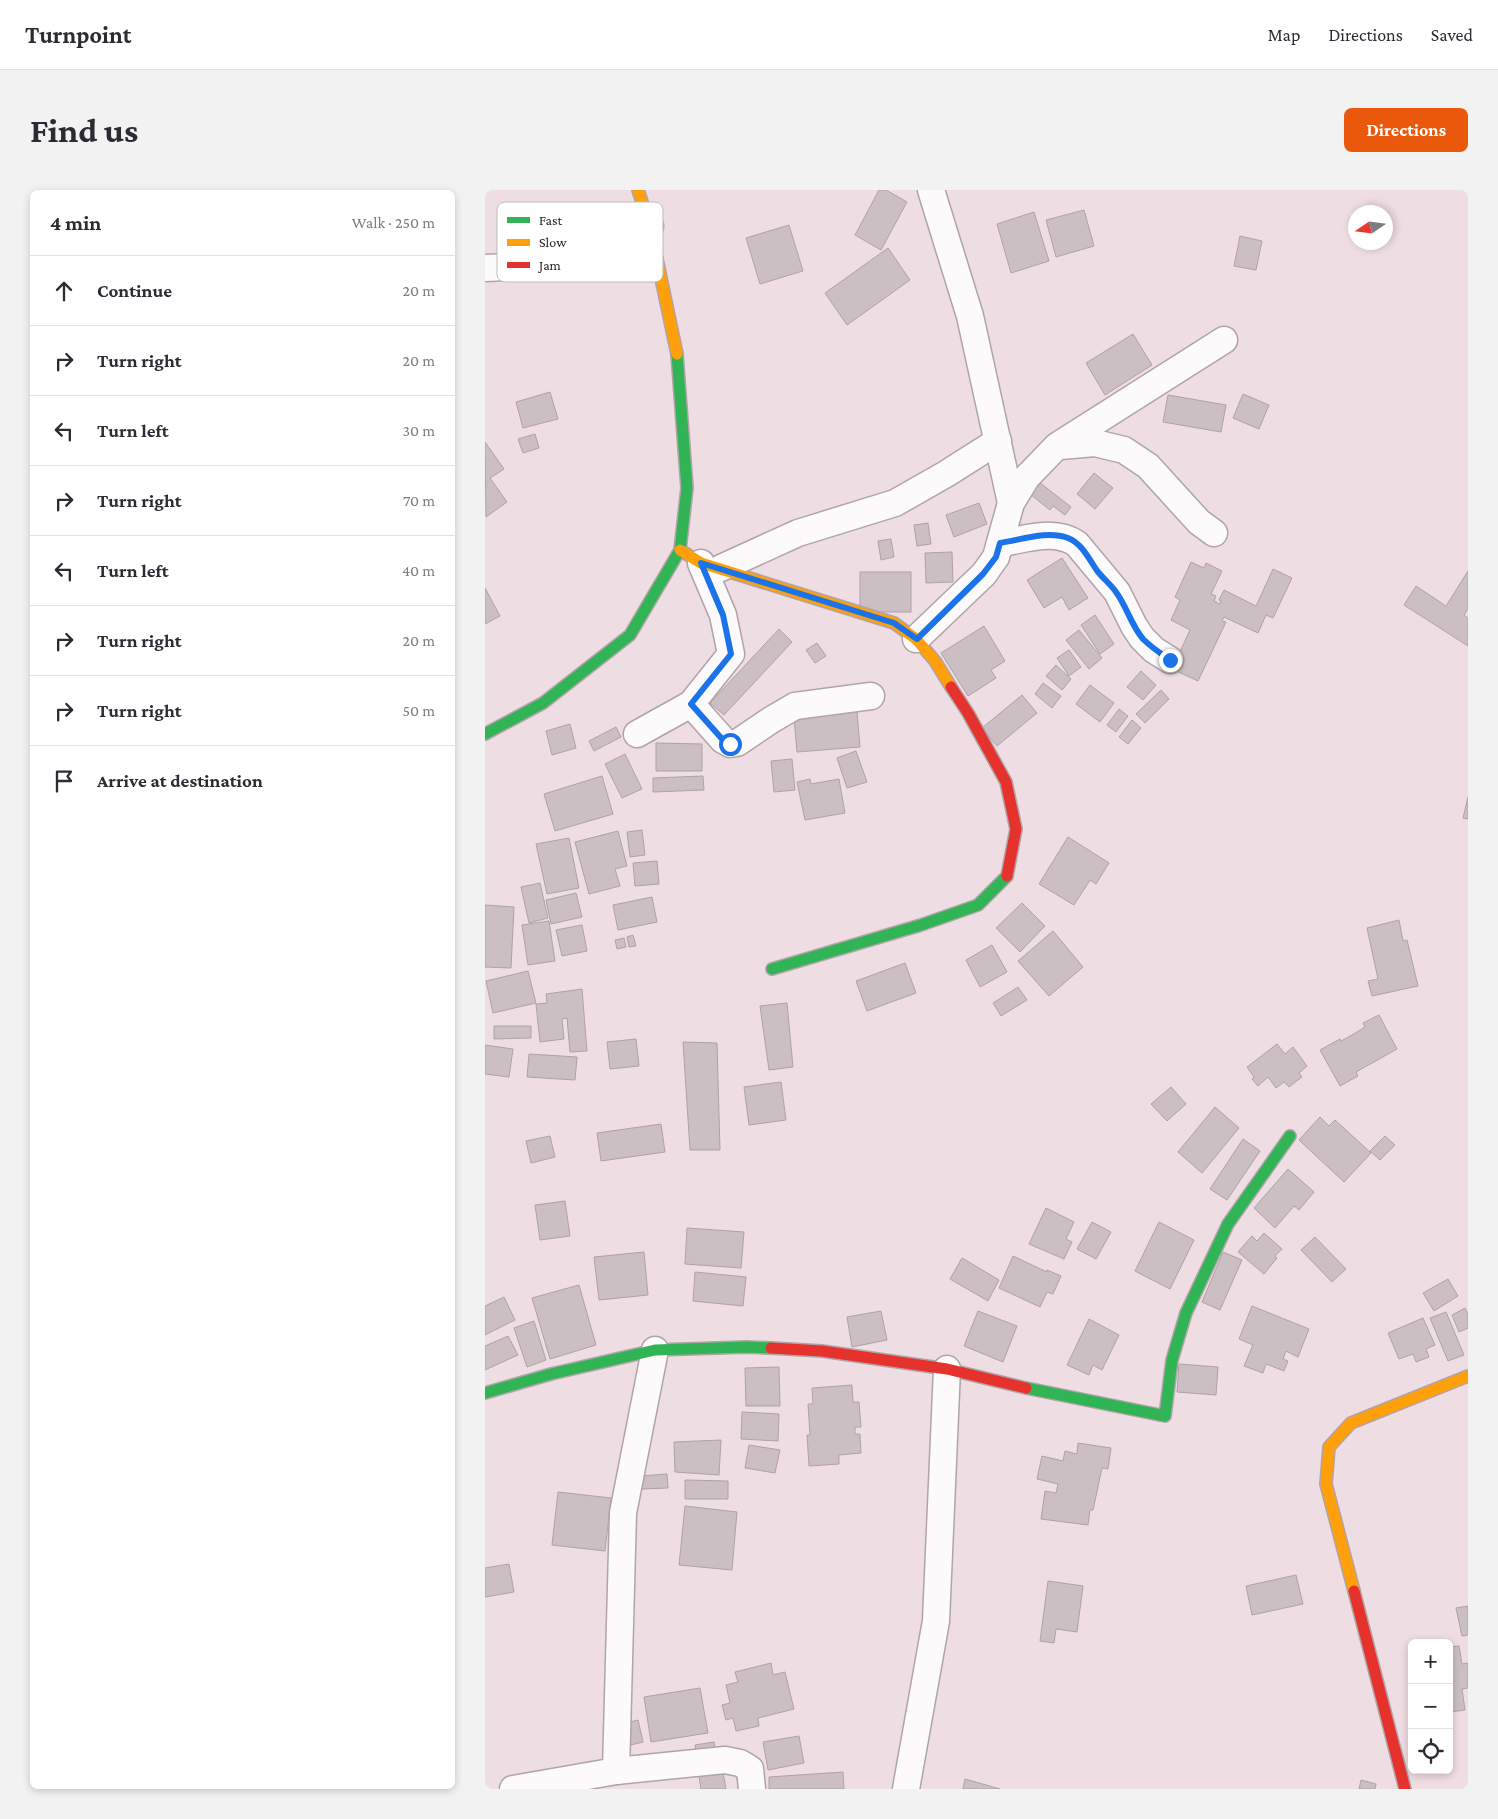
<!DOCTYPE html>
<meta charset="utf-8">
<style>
body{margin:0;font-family:"Crimson Pro",serif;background:#f2f2f3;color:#2b2b33}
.controls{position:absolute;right:15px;bottom:15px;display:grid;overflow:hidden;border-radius:8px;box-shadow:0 2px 8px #0003}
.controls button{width:45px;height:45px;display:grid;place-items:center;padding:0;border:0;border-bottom:1px solid #e1e1e2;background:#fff;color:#2b2b33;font:25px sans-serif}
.compass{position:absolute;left:863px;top:15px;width:45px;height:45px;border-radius:50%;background:#fff;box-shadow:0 2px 8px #0003;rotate:257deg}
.stop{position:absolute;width:15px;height:15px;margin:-11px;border:4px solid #1a73e8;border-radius:50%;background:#fff}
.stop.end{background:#1a73e8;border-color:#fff;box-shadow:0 1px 5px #0008}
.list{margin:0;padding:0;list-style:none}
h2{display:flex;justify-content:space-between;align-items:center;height:65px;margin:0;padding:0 20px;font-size:21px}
h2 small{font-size:16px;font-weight:400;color:#7c7c81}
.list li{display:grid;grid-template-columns:32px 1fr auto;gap:15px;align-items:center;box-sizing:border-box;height:70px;padding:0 20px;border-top:1px solid #e1e1e2}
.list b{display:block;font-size:19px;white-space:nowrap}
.list em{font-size:16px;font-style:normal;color:#7c7c81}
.icon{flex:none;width:28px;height:28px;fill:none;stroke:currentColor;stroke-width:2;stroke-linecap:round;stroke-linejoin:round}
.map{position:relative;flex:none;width:983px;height:1599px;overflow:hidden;border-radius:8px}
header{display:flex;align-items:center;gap:30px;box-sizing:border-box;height:70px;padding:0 25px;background:#fff;border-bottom:1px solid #e1e1e2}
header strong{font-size:24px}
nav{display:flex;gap:28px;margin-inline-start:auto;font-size:18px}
.intro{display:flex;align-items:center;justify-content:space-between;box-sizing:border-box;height:120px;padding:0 30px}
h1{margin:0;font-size:35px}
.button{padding:12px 22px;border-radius:8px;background:#ea580c;color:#fff;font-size:18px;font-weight:700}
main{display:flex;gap:30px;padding:0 30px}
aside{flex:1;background:#fff;border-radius:8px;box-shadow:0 2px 8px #0003}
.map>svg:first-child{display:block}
.building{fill:#ccbfc3;stroke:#afa2a6}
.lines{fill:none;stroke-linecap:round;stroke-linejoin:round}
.street-casing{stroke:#b1a4a8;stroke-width:29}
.fast-casing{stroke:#b1a4a8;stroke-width:14}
.slow-casing{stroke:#b1a4a8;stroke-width:14}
.jam-casing{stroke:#b1a4a8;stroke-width:14}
.street{stroke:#fcfafb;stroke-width:26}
.fast{stroke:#30b455;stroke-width:11}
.slow{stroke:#ff9f0a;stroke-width:11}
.jam{stroke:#e5322d;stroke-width:11}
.route{stroke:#1a73e8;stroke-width:6}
.key{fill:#fff;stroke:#bdbabb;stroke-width:1}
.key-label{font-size:14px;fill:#23191b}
</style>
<header>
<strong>Turnpoint</strong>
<nav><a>Map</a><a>Directions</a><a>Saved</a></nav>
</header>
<div class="intro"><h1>Find us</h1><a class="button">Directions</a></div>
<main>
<aside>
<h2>4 min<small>Walk · 250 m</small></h2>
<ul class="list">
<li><svg class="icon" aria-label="ahead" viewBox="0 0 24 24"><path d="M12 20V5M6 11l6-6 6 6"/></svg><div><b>Continue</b></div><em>20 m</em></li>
<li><svg class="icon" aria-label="right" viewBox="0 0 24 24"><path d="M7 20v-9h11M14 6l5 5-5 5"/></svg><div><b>Turn right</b></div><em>20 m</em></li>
<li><svg class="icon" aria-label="left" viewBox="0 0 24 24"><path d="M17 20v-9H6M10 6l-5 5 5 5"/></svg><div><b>Turn left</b></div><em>30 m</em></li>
<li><svg class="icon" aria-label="right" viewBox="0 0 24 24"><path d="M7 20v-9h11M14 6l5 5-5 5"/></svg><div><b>Turn right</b></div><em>70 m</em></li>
<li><svg class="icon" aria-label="left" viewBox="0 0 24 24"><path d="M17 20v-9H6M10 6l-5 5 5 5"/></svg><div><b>Turn left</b></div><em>40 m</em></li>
<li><svg class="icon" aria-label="right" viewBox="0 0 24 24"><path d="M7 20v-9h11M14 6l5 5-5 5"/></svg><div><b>Turn right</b></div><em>20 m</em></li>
<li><svg class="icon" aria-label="right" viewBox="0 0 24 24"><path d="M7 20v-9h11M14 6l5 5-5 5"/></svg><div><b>Turn right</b></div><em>50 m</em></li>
<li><svg class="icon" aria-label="arrive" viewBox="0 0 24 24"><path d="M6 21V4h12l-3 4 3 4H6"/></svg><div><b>Arrive at destination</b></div></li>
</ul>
</aside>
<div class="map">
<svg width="983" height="1599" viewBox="0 0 983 1599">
<rect width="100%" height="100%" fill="#eedde2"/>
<g class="building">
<polygon points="394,0 401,0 422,12 396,60 370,45"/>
<polygon points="599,20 609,56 571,67 561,30"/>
<polygon points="549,22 564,71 526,83 512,34"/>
<polygon points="304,35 318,81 275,94 261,48"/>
<polygon points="755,46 777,51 771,80 749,76"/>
<polygon points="403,58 425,90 362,135 340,103"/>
<polygon points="648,144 667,175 620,205 601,173"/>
<polygon points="65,202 73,229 38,238 31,212"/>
<polygon points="758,204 784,215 774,239 748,228"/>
<polygon points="683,205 741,215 736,242 678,232"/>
<polygon points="50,244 54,258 38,263 33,249"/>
<polygon points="0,252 19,279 5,288 22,312 1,327"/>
<polygon points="609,283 628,298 610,319 592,304"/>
<polygon points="554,292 586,317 580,325 568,316 565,320 545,304"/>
<polygon points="494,313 502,334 469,347 461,325"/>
<polygon points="443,333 446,354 432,356 429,335"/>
<polygon points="406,349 409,367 396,370 393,351"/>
<polygon points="467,362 468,392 441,393 440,363"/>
<polygon points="577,368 603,408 584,420 577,407 559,418 542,390"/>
<polygon points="706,372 719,378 721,373 737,381 726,404 731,406 729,411 735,414 736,411 734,410 739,400 771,416 788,379 807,388 788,428 781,425 773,443 739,427 737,431 741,432 713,491 687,479 705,440 686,430 695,410 690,407"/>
<polygon points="983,381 983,419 979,425 983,428 983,456 919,415 931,396 961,416"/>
<rect x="375" y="382" width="51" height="40"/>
<polygon points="0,398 15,426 0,434"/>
<polygon points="610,425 629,454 615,464 596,435"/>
<polygon points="499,436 520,471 506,480 511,488 483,506 456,463"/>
<polygon points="294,439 307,452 239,525 225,513"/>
<polygon points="594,440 617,468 604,479 581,450"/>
<polygon points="332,453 341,466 330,473 321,460"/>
<polygon points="584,460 596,477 584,486 572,468"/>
<polygon points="571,475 586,489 577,500 561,486"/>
<polygon points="656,481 671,495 658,510 642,497"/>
<polygon points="558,493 576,506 567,518 550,504"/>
<polygon points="605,495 629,513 615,532 591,514"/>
<polygon points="676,500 684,509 660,533 651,524"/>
<polygon points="537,505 552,523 512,556 497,538"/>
<polygon points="634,519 643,526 631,542 622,535"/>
<polygon points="372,522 375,557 312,562 309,527"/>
<polygon points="647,530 656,538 643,554 634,547"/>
<polygon points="85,534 91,558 67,565 61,541"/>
<polygon points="131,537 136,547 109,561 104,551"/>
<polygon points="171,553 217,554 217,581 171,581"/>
<polygon points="371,561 382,592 362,598 352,568"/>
<polygon points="140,564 157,599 137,608 120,574"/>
<polygon points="307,569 310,600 289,602 286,571"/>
<polygon points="117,586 128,624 70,641 59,604"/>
<polygon points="218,586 219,600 168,602 168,588"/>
<polygon points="325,589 326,594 354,589 360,623 320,630 312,592"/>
<polygon points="983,607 983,629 978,628"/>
<polygon points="157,640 160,665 145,667 142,642"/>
<polygon points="133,641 142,676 130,679 135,696 104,704 90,652"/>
<polygon points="583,647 624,673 611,694 605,690 589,715 554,694"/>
<polygon points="84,648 94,698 62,704 51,654"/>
<polygon points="172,671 174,694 150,696 148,673"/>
<polygon points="55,693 63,728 44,733 36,697"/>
<polygon points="91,703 97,727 66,734 61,710"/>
<polygon points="167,707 172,732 133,740 128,715"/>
<polygon points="537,713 560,736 535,762 511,738"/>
<polygon points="0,715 29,717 26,778 0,777"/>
<polygon points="914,730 918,751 922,750 933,796 887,806 883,791 893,789 882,738"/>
<polygon points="64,731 70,771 43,775 37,735"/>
<polygon points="97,735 102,761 77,766 71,740"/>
<polygon points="568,741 598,777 564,806 533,771"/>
<polygon points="148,745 151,756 144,757 142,747"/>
<polygon points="139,748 141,757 132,759 130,750"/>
<polygon points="507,755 522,782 495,797 481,770"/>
<polygon points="420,773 431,803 382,821 371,791"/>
<polygon points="43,781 51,813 8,823 1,791"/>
<polygon points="533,797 542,810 516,826 508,813"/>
<polygon points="97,799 102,861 85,862 82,828 77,829 79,849 55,852 51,814 62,813 61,804"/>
<polygon points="302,813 308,877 284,880 275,816"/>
<polygon points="894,825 912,859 871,882 873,886 855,896 835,860 855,849 856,851 867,845 880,837 878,833"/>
<polygon points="9,836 46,836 46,848 9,849"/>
<polygon points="151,849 154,876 125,879 122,852"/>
<polygon points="198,852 232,853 235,960 205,960"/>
<polygon points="792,854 800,864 808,857 822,876 814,883 817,887 804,897 799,892 791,898 783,887 773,896 767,889 769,887 762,877"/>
<polygon points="0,855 28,859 24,887 0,884"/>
<polygon points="44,864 92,867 90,890 42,887"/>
<polygon points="296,892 301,930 264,935 259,897"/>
<polygon points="686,897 701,914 682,931 666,914"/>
<polygon points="730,917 754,938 717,983 693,962"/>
<polygon points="835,927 844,936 850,930 886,963 859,992 814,950"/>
<polygon points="176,934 180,962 116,971 112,943"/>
<polygon points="65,946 70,967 46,973 41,951"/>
<polygon points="900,946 910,955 895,970 885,961"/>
<polygon points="758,949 775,961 742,1010 725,999"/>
<polygon points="803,979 829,1002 814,1020 809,1016 790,1038 769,1018"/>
<polygon points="80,1011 85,1046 55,1050 50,1015"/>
<polygon points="561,1018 589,1032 581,1049 587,1052 579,1069 544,1054"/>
<polygon points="607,1032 626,1042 611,1069 592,1059"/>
<polygon points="674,1032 709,1050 685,1099 650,1081"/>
<polygon points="202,1038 259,1042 256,1078 200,1074"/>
<polygon points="779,1043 797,1059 790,1066 792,1068 779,1084 753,1062 767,1046 772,1051"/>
<polygon points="830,1047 861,1079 847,1092 816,1060"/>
<polygon points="159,1062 163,1105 114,1110 109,1067"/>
<polygon points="738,1062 757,1070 735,1120 717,1112"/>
<polygon points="528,1066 562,1082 562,1080 576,1086 568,1104 562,1102 555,1117 514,1098"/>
<polygon points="477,1068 514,1090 503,1111 465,1089"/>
<polygon points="210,1082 261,1087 258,1116 208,1111"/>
<polygon points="963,1089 973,1106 949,1121 938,1103"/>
<polygon points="94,1095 111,1155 65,1169 47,1108"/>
<polygon points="19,1107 30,1130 0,1145 0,1116"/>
<polygon points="767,1116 824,1139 813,1167 801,1161 798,1169 803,1171 799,1181 781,1174 778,1183 759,1176 768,1155 754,1149"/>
<polygon points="980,1118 983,1124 983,1138 974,1142 967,1125"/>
<polygon points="396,1121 402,1150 367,1157 362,1127"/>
<polygon points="493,1121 532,1136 518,1172 479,1156"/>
<polygon points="961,1122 979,1165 963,1171 945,1128"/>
<polygon points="938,1128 950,1155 941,1159 944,1167 931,1172 928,1164 914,1169 903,1143"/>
<polygon points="604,1129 634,1145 617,1180 608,1175 604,1185 582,1175"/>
<polygon points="49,1131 61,1170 42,1177 29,1138"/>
<polygon points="23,1146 33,1165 0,1180 0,1156"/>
<polygon points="694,1174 733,1177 731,1205 692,1202"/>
<polygon points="294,1177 295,1216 261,1216 260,1178"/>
<polygon points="367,1195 368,1212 374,1212 376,1237 370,1237 370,1244 375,1244 376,1263 354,1265 354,1274 324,1276 322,1245 325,1245 323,1214 328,1214 327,1198"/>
<polygon points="257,1222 294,1224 293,1251 256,1249"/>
<polygon points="236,1250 234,1285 190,1282 189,1252"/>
<polygon points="593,1253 626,1258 623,1279 617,1278 608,1320 605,1320 603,1335 556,1329 560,1301 571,1303 573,1294 552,1289 557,1266 578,1271 580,1261 592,1264"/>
<polygon points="264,1255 295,1260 290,1283 260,1278"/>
<polygon points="182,1284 183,1298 156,1299 155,1286"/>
<polygon points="200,1290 243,1291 243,1309 200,1309"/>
<polygon points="73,1302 126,1308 120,1361 67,1355"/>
<polygon points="200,1316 252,1322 247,1380 194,1375"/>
<polygon points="24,1374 29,1402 0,1407 0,1378"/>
<polygon points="811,1385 818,1414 767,1425 761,1396"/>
<polygon points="563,1391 598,1396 592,1442 571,1439 569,1453 555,1451"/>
<polygon points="983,1416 983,1445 977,1446 971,1418"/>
<polygon points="974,1456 977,1474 983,1473 983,1498 977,1499 980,1520 964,1522 964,1457"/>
<polygon points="286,1473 288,1485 300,1482 309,1519 273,1528 274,1536 251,1541 248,1528 241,1530 237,1515 245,1513 241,1495 253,1492 250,1482"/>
<polygon points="215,1498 223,1543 166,1552 159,1507"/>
<polygon points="153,1530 158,1552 146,1555 141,1533"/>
<polygon points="314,1546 319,1573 283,1580 278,1552"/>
<polygon points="229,1552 232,1568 213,1571 210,1555"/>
<polygon points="238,1582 241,1599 216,1599 214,1586"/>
<polygon points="358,1582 359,1599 284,1599 284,1587"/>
<polygon points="480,1589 515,1599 478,1599"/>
<polygon points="876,1590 891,1594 890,1599 874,1599"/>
</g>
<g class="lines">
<defs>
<g id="street">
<polyline points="446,0 485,126 526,313"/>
<path d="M0,78C57,77 113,59 165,36"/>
<polyline points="575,256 610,253 639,260 663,276 714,332 729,343"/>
<path d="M515,353C540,350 569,338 592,354L632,402L649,436L657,448L669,460L685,470"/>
<polyline points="236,378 313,343 410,313 461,284 513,251"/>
<polyline points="431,449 499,384 511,367 526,313 542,287 572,256 739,150"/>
<polyline points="206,514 238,550 245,554 252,553 286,530 310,516 386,506"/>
<polyline points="152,544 206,514 246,464 238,425 216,373"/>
<polyline points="131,1581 138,1323 170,1160"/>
<polyline points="28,1599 131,1581 240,1570 255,1573 265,1579 267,1599"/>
<polyline points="421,1599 451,1431 462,1179"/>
</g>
<g id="fast">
<polyline points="0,544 58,513 145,445 195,360 202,298 192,164"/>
<polyline points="287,779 436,735 493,715 522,686"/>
<polyline points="541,1198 680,1226 687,1170 701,1123 743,1034 805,946"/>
<polyline points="0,1203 66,1184 170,1160 262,1157 286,1158"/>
</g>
<g id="slow">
<polyline points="153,0 165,36 192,164"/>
<polyline points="195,360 216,373 409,433 431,449 450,471 466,497"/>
<polyline points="869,1401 841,1294 844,1257 866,1233 983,1186"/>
</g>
<g id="jam">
<polyline points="466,497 483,523 521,592 531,639 522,686"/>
<polyline points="286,1158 337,1161 462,1179 541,1198"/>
<polyline points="869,1401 920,1599"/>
</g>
</defs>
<use href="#street" class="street-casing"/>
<use href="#fast" class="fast-casing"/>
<use href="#slow" class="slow-casing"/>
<use href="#jam" class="jam-casing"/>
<use href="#street" class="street"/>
<use href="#fast" class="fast"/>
<use href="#slow" class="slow"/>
<use href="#jam" class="jam"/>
</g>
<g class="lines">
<path class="route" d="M245,554L238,550L206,514L246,464L238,425L216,373L409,433L432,449L498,384L511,367L515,353C536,350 562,340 583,348C597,353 605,371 613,382C619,389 626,395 631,402C642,417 646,435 658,449C666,457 675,463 685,470"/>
</g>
<rect x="12" y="12" width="166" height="80" rx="8" class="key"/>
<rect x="22" y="27" width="23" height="6" fill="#30b455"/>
<rect x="22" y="49" width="23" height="7" fill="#ff9f0a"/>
<rect x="22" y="72" width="23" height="6" fill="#e5322d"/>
<g class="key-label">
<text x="54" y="35">Fast</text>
<text x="54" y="57">Slow</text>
<text x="54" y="80">Jam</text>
</g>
</svg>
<div class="controls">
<button>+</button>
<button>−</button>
<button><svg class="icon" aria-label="locate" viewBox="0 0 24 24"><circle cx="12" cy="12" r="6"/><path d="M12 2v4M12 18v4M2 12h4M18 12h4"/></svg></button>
</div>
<svg class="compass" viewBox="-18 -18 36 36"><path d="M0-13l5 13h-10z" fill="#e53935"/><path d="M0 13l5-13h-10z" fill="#7c7c81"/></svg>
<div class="stop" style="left:245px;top:554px"></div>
<div class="stop end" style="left:685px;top:470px"></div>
</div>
</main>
